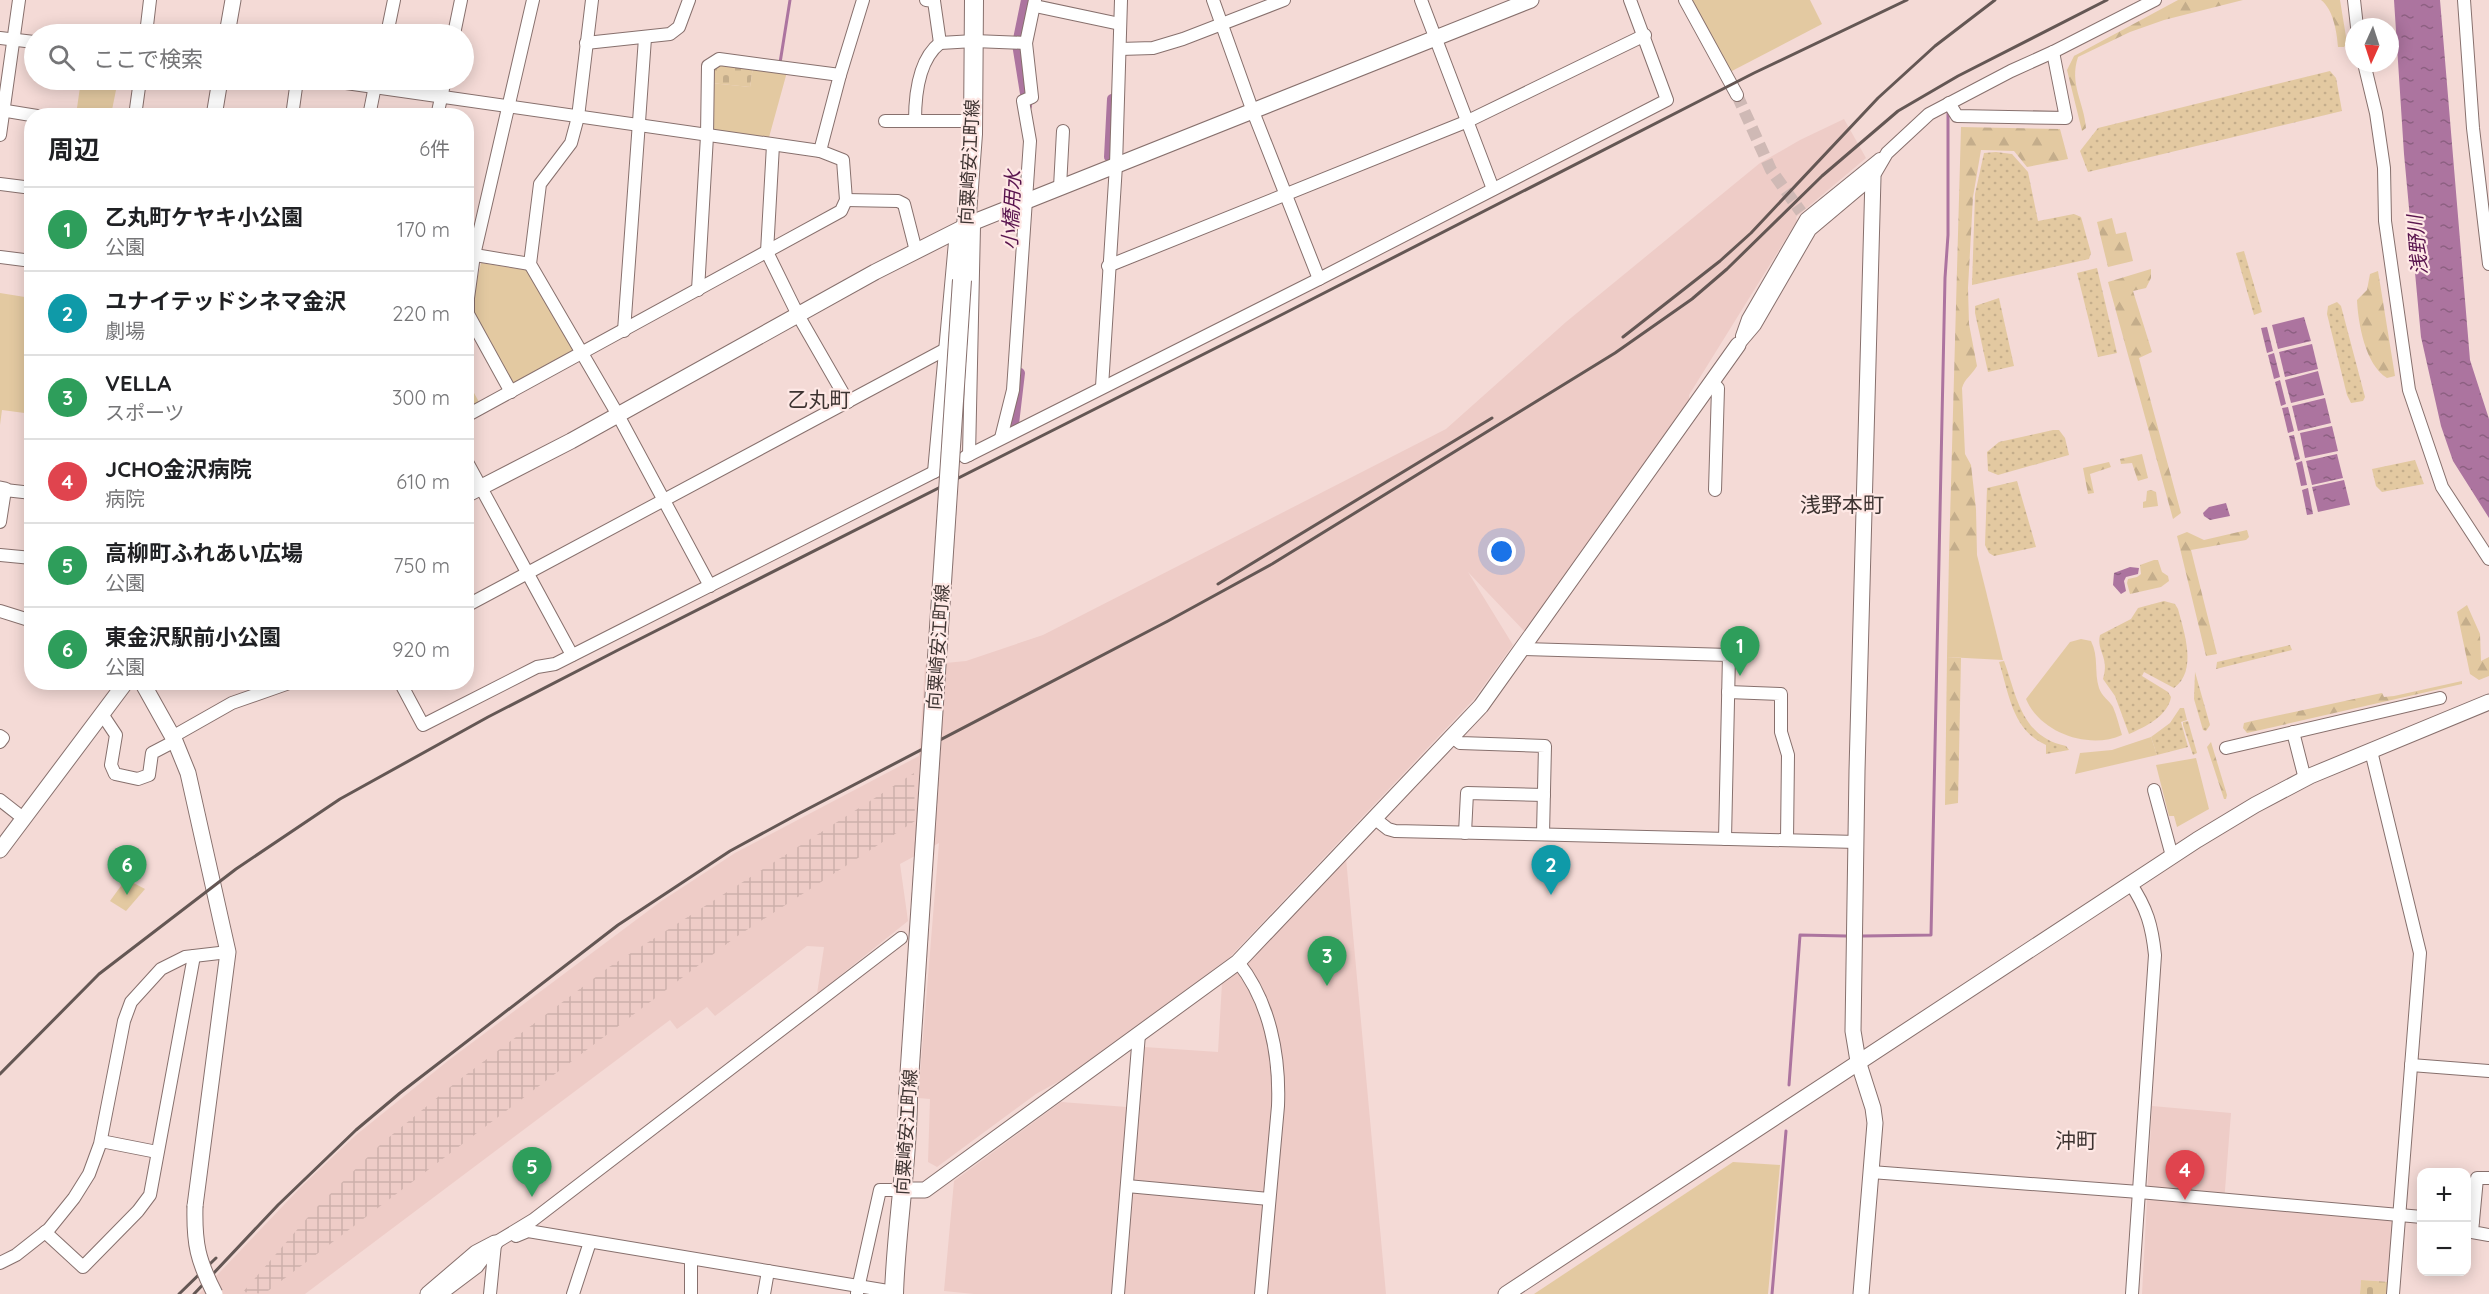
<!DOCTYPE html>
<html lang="ja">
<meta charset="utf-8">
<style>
body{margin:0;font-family:Quicksand,"Noto Sans JP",sans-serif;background:#f2f2f2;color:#202124}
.controls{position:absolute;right:18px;bottom:18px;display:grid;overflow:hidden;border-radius:12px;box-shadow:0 3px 15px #0003}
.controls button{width:54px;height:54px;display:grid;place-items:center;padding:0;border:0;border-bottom:2px solid #e0e0e0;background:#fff;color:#202124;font:30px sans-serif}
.compass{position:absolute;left:2345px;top:18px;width:54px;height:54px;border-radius:50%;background:#fff;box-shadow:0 3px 15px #0003;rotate:183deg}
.you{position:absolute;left:1502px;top:552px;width:21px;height:21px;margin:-15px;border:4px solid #fff;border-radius:50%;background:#1a73e8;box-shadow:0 0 0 9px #1a73e833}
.badge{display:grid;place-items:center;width:39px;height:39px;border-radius:50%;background:#0f766e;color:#fff;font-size:20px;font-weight:700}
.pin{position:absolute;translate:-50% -50px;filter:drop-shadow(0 2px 3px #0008)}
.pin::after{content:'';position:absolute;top:32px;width:21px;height:18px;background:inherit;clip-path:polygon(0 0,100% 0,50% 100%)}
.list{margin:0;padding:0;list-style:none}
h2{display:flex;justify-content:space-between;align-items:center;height:78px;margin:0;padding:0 24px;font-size:26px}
h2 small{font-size:20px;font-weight:400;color:#757577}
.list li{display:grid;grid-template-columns:39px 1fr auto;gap:18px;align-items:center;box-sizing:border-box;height:84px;padding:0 24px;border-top:2px solid #e0e0e0}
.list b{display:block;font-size:22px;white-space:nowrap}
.list p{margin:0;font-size:20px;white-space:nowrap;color:#757577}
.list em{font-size:20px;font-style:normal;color:#757577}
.icon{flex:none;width:33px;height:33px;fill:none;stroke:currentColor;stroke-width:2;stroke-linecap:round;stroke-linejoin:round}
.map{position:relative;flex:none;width:2489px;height:1294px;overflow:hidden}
.search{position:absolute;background:#fff;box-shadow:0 3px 15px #0003;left:24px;top:24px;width:450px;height:66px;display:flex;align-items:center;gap:15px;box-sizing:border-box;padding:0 21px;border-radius:33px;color:#757577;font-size:22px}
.panel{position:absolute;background:#fff;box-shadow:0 3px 15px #0003;left:24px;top:108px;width:450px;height:582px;border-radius:24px}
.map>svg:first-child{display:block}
.built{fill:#eeccc7}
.industrial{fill:url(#industrial-grid)}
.grass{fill:url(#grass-dots)}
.forest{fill:url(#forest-firs)}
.cemetery{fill:url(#cemetery-stones)}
.park{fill:#e3c9a1}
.water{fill:url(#water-ripples)}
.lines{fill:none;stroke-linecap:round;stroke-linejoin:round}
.stream{stroke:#ac749f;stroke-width:3}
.canal{stroke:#ac749f;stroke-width:10}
.minor-tunnel{stroke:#cfb9b5;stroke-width:12;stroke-dasharray:12 6;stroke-linecap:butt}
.minor-casing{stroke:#87706d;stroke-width:14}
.tertiary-casing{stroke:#87706d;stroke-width:17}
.secondary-casing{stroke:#87706d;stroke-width:20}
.minor{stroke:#fff;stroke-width:12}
.tertiary{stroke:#fff;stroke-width:15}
.secondary{stroke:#fff;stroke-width:18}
.rail{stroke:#645754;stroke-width:3}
.tertiary-bridge-casing{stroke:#87706d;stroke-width:17;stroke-linecap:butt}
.secondary-bridge-casing{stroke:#87706d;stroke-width:20;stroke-linecap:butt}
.tertiary-bridge{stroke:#fff;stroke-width:15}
.secondary-bridge{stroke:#fff;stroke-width:18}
.labels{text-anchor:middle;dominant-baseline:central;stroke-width:4.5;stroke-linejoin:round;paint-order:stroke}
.street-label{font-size:18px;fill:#3d3331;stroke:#fee8e5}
.water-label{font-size:20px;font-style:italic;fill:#58134d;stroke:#fee8e5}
.quarter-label{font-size:21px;fill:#3d3331;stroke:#fee8e5}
</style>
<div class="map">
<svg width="2489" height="1294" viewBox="0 0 2489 1294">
<defs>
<pattern id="industrial-grid" width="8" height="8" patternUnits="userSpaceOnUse" patternTransform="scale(1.5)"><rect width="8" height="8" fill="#eeccc7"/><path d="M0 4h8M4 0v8" fill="none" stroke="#cdb0ab"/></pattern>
<pattern id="grass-dots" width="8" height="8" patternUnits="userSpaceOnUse" patternTransform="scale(1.5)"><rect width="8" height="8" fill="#e3c9a1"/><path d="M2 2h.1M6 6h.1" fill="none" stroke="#c4ad8b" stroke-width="1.8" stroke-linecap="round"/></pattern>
<pattern id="forest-firs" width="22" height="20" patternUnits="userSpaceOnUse" patternTransform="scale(1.5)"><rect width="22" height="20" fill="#e3c9a1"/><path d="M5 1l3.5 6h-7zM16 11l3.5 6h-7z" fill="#c4ad8b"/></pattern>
<pattern id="cemetery-stones" width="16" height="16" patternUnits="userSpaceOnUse" patternTransform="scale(1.5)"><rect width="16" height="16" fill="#e3c9a1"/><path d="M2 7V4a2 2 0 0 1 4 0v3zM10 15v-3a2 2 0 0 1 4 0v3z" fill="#c4ad8b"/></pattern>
<pattern id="water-ripples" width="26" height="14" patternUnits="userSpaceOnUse" patternTransform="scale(1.5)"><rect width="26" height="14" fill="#ac749f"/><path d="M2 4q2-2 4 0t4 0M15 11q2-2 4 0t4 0" fill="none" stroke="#8d6082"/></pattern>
</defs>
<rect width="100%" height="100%" fill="#f4dad6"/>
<g class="built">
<polygon points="1844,119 1866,158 1796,217 1797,221 1689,395 1689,406 1526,633 1468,572 1513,645 1474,699 1229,958 1063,1079 1036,1094 937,1167 928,1162 930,1099 918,1098 939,843 900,864 908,921 817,994 824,947 807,946 715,1016 707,1007 677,1029 670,1020 305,1294 199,1294 302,1186 356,1135 449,1060 660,902 735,853 919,756 925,665 966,661 1043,635 1446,429 1566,322 1760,163 1800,140"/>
<polygon points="1346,858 1386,1294 1123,1294 1144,1047 1218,1052 1222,983 1241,969"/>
<polygon points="1061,1102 1127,1107 1130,1110 1114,1294 974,1294 944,1291 954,1181"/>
<polygon points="2152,1106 2231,1113 2224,1203 2389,1217 2395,1221 2390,1282 2361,1280 2360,1294 2142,1294"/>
</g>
<polygon class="industrial" points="914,773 915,821 736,937 264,1294 243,1292 315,1209 382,1143 455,1083 609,967"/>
<g class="grass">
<polygon points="2330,71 2336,78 2342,111 2088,172 2080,151 2098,128"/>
<polygon points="1996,152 2012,154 2028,172 2038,221 2074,214 2081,217 2091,253 2089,259 1972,285 1975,194 1984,153"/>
<polygon points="2244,251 2262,312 2254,315 2236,253"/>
<polygon points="2097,268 2117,353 2098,357 2077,273"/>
<polygon points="1999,298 2014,366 1988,372 1975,313 1975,306"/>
<polygon points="2337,302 2341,306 2365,397 2363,401 2351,403 2347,395 2327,314 2328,306"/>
<polygon points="468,382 479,402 467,409 466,383"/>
<polygon points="2053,430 2059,430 2065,438 2069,455 1998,475 1988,471 1987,452 1999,442"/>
<polygon points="2415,460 2424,484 2382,492 2376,486 2372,469"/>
<polygon points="2017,481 2036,547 1994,556 1989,553 1985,545 1987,488"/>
<path d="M2164,601L2175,604L2178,609C2184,632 2198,671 2174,688L2144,672L2142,676L2168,692L2171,697C2168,716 2145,727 2129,734L2115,696L2103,679C2110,657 2096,651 2100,635L2131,619L2138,608Z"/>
<polygon points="2290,645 2292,650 2216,669 2217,662"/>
<path d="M2004,661C2017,696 2021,737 2066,746L2069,750L2046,754V745C2012,730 2009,693 1999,662Z"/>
<polygon points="2195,672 2210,725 2206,731 2203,730 2194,699"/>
<polygon points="2180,708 2184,708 2187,720 2181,722 2188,747 2157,755 2151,737 2170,723"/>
<polygon points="2188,721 2197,753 2193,755 2183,725 2183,722"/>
</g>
<g class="forest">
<path d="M2178,0H2243L2164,20L2130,32L2078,57C2069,84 2084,102 2086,128L2082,131L2067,70L2074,56Z"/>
<path d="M2321,0H2340L2347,43L2344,47H2338C2337,32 2333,9 2321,0Z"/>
<path d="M1961,127L2060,129L2068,159L2027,167L2014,151L1981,150L1973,197L1968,288L1969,324L1977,366C1972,375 1965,378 1962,388L1965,454L1971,465L1976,509L1977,555H1949Z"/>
<polygon points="2112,218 2116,234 2126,232 2133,261 2108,267 2097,222"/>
<polygon points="2151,269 2151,278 2146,288 2133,291 2152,352 2139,358 2181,513 2173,519 2108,282"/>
<path d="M2378,271L2395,376L2387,378C2365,365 2358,322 2357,300L2367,290L2370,274Z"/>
<polygon points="2142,454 2148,478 2138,481 2132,463 2121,464 2120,459"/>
<polygon points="2109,462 2111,467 2090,474 2094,493 2088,494 2083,468"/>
<polygon points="2151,490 2156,492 2158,506 2143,508 2143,502 2146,501 2147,491"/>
<polygon points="2247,530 2249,537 2246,540 2191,550 2217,654 2206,656 2177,536 2187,532 2204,540"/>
<polygon points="2154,560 2158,560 2162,572 2168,576 2169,581 2161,587 2130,594 2127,583 2128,579 2137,577 2141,574 2140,565"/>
<polygon points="2467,605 2480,634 2481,661 2489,657 2489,676 2479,680 2470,674 2457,612"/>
<polygon points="1947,657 1961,658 1958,803 1945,805"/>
<polygon points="2462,681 2462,684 2247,733 2243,728 2244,723 2252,721 2377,694 2382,693 2384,697 2394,696"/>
<polygon points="2211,742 2227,795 2226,799 2224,799 2207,747"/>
</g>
<g class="cemetery">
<polygon points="720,62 753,67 750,87 711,83 712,68"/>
<polygon points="2361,1280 2390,1282 2389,1294 2360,1294"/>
</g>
<g class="park">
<polygon points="1690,0 1810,0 1822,24 1730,72"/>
<polygon points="753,67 787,72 768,141 719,135 709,128 711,83 750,87"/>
<polygon points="81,80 118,80 111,115 76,115"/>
<polygon points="481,263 533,271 578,356 514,388 473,319 471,305"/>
<polygon points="0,293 31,298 32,414 2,410 0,425"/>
<polygon points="1949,555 1977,555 2003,660 1947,657"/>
<path d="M2081,639L2091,641C2099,657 2094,672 2099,688C2102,697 2109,700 2113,707C2117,716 2119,726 2122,735C2089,750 2040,733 2026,699L2070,642Z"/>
<polygon points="2151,737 2157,755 2075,774 2080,753 2112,750"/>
<polygon points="2196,758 2209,809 2177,827 2174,816 2169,816 2156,765"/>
<polygon points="126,879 145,889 126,911 110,901"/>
<polygon points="1733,1162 1780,1165 1768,1294 1534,1294"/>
</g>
<g class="water">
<polygon points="2394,0 2440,0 2470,360 2489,419 2489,518 2453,461 2441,426 2421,337 2404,154"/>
<polygon points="2304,317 2311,341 2278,349 2272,325"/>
<polygon points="2267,327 2273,351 2267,353 2261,328"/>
<polygon points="2312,344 2318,369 2285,377 2279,352"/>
<polygon points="2274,353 2280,377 2274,379 2268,355"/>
<polygon points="2318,371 2324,395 2291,403 2285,380"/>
<polygon points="2280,380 2286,404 2281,406 2275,382"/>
<polygon points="2325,398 2331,423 2298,431 2292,406"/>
<polygon points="2288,407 2294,431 2288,433 2282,408"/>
<polygon points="2332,426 2338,451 2305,458 2300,433"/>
<polygon points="2294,435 2300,459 2295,461 2289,436"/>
<polygon points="2337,454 2343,478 2312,485 2306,461"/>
<polygon points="2302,461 2307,485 2301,486 2296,463"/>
<polygon points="2344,480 2350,505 2318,512 2312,487"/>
<polygon points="2308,488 2313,514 2307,515 2302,490"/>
<polygon points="2226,503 2230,516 2210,520 2204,516 2203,513 2209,507"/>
<polygon points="2130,567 2139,568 2138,574 2126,577 2124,581 2126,591 2121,594 2113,585 2114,573"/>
</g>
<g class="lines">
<g class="stream">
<polyline points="780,63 790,0"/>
<polyline points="1863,936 1931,935 1945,278 1948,235 1948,111"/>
<polyline points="1789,1085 1800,935 1846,936"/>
<polyline points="1772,1294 1786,1131"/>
</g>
<g class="canal">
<polyline points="1026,0 1017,44 1027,106"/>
<polyline points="1109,157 1112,99"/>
<polyline points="1014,424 1020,373"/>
</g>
<polyline class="minor-tunnel" points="1737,95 1771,170 1801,212"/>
<defs>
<g id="minor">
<polyline points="592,0 578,117 571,143 540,184 530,264 618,415 710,586"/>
<polyline points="926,0 934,1 940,43 974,41 1026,43"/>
<polyline points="1213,0 1252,109 1319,279"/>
<polyline points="1421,0 1493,189"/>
<polyline points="1685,0 1737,95"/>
<polyline points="2354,0 2357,27"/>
<polyline points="2464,0 2473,128 2489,264"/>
<polyline points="1035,6 1120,24"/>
<polyline points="146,34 150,0"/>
<polyline points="387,34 394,0"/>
<polyline points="454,34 461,0"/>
<polyline points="0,38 34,42"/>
<polyline points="586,43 670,34 679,27 689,0"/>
<path d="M940,43C918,60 915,95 915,121H973"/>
<polyline points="1120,49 1153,48 1183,39 1284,0"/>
<polyline points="2364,63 2376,113 2384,168 2385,221 2409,390 2442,487 2489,559"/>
<polyline points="325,80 820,151 843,160 846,200 841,211 466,416"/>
<polyline points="1949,103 1957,116 2066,118 2053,52"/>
<polyline points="0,110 37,116"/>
<polyline points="135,116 140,80"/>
<polyline points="292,116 297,80"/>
<polyline points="369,116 376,81"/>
<polyline points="437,116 445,80"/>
<polyline points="885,121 915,121"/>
<polyline points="0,135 19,0"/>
<polyline points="773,145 767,252 798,315 848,402"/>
<polyline points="820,151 840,75 863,0"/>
<polyline points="0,184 32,188"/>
<polyline points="1060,187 1063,131"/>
<polyline points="846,200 898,201 904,204 916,251"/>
<polyline points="469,254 530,264"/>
<polyline points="0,257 32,261"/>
<polyline points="1108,266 1468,121 1645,35"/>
<polyline points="698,290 707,136 708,66 719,59 840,75"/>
<polyline points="624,331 645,38"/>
<polyline points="1742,336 1748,319 1806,219 1880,159"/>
<polyline points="1738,345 1755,325 1810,230 1873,177 1887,153 1929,114 2011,71 2053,52 2155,0"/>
<polyline points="1712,382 1718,388 1715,490"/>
<polyline points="1102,387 1116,165 1121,0"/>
<polyline points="511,392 468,314 468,298 474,255 533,0"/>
<polyline points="1001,438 1013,390 1030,141 1023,101 1032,97 1026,43 1035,0"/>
<polyline points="969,455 974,226"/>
<polyline points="965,457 1319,279 1667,100 1630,0"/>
<polyline points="466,460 572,655"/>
<polyline points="934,472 956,231"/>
<polyline points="0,522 5,490 32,493"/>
<polyline points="0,555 32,558"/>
<polyline points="466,606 946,349"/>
<polyline points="0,611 32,621"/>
<polyline points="1522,649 1729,655 1725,839"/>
<polyline points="400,682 423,725 537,667 555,664 942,468"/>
<polyline points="1728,692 1781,694 1781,732 1788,755 1787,840"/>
<polyline points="102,714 116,735 111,765 115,774 138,779 149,775 152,753 175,741"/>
<polyline points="2293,732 2305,779"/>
<polyline points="0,736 3,738 0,742"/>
<polyline points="1451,736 1460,743 1545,746 1543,834"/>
<polyline points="172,737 232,703 292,682"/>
<polyline points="2226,748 2440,698"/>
<polyline points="2371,751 2420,953 2393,1294"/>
<polyline points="2154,790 2172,856"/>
<polyline points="0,800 23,818"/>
<polyline points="1374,818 1388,829 1395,831 1857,842"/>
<polyline points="1465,833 1467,793 1544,795"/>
<path d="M2130,883C2147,908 2152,926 2155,955L2132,1294"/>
<path d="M1238,962C1270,1002 1280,1056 1278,1106L1261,1294"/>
<polyline points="2411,1065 2489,1071"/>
<polyline points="101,1141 157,1152"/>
<polyline points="1871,1172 2139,1192 2422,1217"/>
<polyline points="1127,1186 1269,1199"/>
<polyline points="2467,1221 2473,1221 2472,1232 2489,1235"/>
<polyline points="2473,1221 2477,1178 2489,1178"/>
<polyline points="45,1232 83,1267 138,1211 150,1195 194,956"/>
<polyline points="516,1236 528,1231 894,1292"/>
<polyline points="0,1263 16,1255 49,1229 74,1198 89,1174 100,1144 124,1021 131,1002 161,969 185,957 228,952"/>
<polyline points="857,1293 880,1190 904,1190"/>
<polyline points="441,1294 477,1267 495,1243 533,1220 901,938"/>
<polyline points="490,1294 495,1244"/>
<polyline points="573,1294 590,1242"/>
<polyline points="691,1294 691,1259"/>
<polyline points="764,1294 768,1271"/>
<polyline points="1118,1294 1139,1034"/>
</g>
<g id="tertiary">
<polyline points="227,34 233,0"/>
<polyline points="214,116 220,80"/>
<polyline points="0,489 5,490"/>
<polyline points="466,495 571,441 875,272 974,222 1531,0"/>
<polyline points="142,682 175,741 188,773 228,952 195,1206"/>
<polyline points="0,850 126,682"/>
<polyline points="904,1190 925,1190 1238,962 1481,706 1738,345"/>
<polyline points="428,1294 476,1253 495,1243"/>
<polyline points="1506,1294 2197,840 2255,805 2310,776 2489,702"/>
<polyline points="1861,1294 1875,1123 1873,1108 1858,1061 1853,1031 1857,771 1873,177"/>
</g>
<g id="secondary">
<polyline points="962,280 973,134 974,0"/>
<path d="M894,1294C896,1228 908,1162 908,1096"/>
</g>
</defs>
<use href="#minor" class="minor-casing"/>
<use href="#tertiary" class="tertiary-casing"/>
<use href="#secondary" class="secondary-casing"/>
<use href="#minor" class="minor"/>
<use href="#tertiary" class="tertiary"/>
<use href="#secondary" class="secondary"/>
<g class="rail">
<polyline points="1623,337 1720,261 1751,233 1878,98 1935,46 1995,0"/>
<polyline points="1218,584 1492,418"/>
<polyline points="0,1074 99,974 236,869 340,799 488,717 622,648 1285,313 1754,73 1907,0"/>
<polyline points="179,1294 216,1258"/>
<polyline points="194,1294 278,1205 356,1130 400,1093 618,925 730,851 800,813 1168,621 1272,564 1615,353 1692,299 1727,269 1822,176 1898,111 1958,76 2107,0"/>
</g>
<defs>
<path id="tertiary-bridge" d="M195,1206C194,1244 198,1261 215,1294"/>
<polyline id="secondary-bridge" points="908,1096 962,280"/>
</defs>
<use href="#tertiary-bridge" class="tertiary-bridge-casing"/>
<use href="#secondary-bridge" class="secondary-bridge-casing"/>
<use href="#tertiary-bridge" class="tertiary-bridge"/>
<use href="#secondary-bridge" class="secondary-bridge"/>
</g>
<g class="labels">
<g class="street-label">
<text transform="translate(969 162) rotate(-87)">向粟崎安江町線</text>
<text transform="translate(938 647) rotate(-86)">向粟崎安江町線</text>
<text transform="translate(906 1132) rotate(-86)">向粟崎安江町線</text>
</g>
<g class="water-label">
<text transform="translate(1011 210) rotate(-87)">小橋用水</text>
<text transform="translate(2417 245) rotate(-95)">浅野川</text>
</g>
<g class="quarter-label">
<text x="819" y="399">乙丸町</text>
<text x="1842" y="504">浅野本町</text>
<text x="2076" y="1140">沖町</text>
</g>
</g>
</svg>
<div class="controls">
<button>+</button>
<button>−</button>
</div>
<svg class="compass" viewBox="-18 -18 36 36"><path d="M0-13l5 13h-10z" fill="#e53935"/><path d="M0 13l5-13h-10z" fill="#757577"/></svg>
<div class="you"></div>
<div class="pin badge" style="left:1740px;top:676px;background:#2e9e5b">1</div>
<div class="pin badge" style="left:1551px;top:895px;background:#0f9aa8">2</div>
<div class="pin badge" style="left:1327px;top:986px;background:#2e9e5b">3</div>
<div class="pin badge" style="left:2185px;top:1200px;background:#e0444e">4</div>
<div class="pin badge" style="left:532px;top:1197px;background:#2e9e5b">5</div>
<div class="pin badge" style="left:127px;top:895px;background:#2e9e5b">6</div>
<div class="search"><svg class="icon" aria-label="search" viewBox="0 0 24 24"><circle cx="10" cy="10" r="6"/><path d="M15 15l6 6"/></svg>ここで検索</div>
<section class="panel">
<h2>周辺<small>6件</small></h2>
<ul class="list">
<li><span class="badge" style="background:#2e9e5b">1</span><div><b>乙丸町ケヤキ小公園</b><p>公園</p></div><em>170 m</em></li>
<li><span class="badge" style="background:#0f9aa8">2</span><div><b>ユナイテッドシネマ金沢</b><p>劇場</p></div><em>220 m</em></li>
<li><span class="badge" style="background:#2e9e5b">3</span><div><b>VELLA</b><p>スポーツ</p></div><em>300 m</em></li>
<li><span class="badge" style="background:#e0444e">4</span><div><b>JCHO金沢病院</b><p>病院</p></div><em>610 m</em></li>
<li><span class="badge" style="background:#2e9e5b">5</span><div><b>高柳町ふれあい広場</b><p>公園</p></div><em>750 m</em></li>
<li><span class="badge" style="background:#2e9e5b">6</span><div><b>東金沢駅前小公園</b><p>公園</p></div><em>920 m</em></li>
</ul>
</section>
</div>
